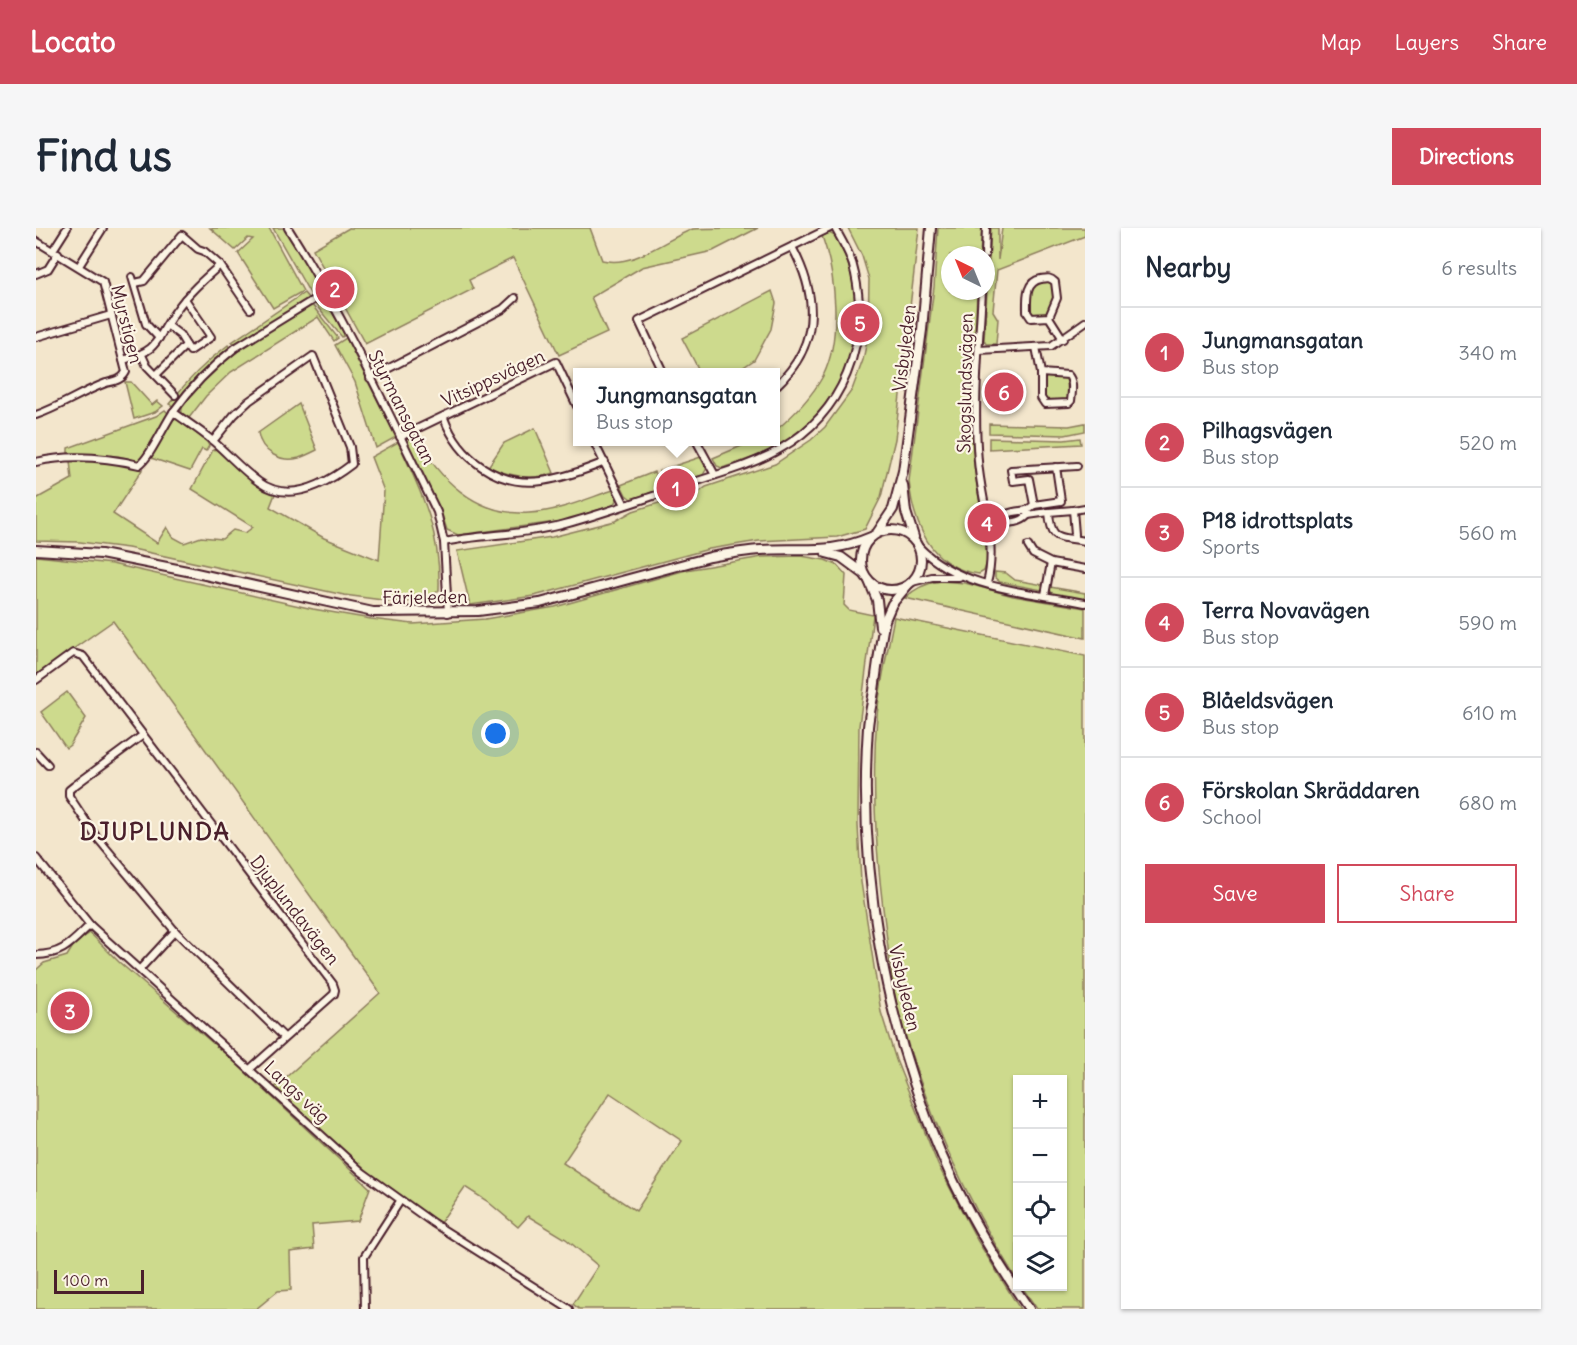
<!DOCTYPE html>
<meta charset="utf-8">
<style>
body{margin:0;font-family:Delius,sans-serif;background:#f6f6f7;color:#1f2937}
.controls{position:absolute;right:18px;bottom:18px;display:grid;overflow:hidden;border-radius:0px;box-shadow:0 2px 4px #0004}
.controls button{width:54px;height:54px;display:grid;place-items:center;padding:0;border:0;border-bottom:2px solid #e0e1e3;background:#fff;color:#1f2937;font:30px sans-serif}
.compass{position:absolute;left:905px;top:18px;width:54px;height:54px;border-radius:50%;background:#fff;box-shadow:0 2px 4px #0004;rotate:317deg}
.scale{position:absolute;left:18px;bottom:15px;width:90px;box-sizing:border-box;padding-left:6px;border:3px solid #4a1f2b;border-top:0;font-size:16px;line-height:21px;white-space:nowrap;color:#4a1f2b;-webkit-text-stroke:4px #fcf5e5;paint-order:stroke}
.you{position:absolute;left:460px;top:506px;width:21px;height:21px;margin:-15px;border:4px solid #fff;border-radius:50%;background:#1a73e8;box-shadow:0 0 0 9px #1a73e833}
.badge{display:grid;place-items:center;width:39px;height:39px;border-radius:50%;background:#d1495b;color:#fff;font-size:20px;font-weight:700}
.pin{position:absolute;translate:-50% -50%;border:3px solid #fff;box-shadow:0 2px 6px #0006}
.popup{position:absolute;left:537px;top:140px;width:207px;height:78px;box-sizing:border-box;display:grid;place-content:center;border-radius:0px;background:#fff;filter:drop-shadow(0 2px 4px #0005);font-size:20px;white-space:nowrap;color:#747a83}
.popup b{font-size:22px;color:#1f2937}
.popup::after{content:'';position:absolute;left:50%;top:100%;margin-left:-12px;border:12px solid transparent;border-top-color:#fff}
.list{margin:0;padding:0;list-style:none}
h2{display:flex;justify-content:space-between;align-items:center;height:78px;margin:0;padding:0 24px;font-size:26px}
h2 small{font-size:20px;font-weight:400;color:#747a83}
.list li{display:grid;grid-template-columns:39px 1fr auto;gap:18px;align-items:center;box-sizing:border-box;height:90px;padding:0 24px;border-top:2px solid #e0e1e3}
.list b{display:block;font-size:22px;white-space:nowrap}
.list p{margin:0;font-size:20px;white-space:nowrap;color:#747a83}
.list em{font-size:20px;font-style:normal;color:#747a83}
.actions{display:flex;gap:12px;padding:18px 24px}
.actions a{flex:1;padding:14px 0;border:2px solid #d1495b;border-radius:0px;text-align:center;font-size:21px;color:#d1495b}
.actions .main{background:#d1495b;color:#fff}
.icon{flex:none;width:33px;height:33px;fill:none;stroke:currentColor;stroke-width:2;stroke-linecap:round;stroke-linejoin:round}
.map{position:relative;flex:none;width:1049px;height:1081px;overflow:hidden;border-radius:0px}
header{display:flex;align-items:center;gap:36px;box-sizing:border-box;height:84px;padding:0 30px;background:#d1495b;color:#fff}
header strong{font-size:28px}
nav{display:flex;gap:33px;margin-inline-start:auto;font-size:21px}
.intro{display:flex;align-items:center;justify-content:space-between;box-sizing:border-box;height:144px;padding:0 36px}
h1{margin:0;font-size:42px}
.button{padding:15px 27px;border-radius:0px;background:#d1495b;color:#fff;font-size:21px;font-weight:700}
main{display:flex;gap:36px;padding:0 36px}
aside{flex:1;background:#fff;border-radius:0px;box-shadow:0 2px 4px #0004}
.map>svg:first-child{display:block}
.green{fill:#cdda8d;stroke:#8c7c5c;stroke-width:1.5;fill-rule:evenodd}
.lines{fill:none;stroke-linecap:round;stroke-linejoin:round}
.minor-casing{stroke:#4a1f2b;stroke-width:10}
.major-casing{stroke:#4a1f2b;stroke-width:12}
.minor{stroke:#fcf5e5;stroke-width:6}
.major{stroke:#fcf5e5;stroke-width:8}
.labels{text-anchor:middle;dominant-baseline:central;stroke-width:4.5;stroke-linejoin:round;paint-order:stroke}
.street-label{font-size:18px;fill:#4a1f2b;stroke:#fcf5e5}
.district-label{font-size:24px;font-weight:bold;letter-spacing:1.5px;fill:#4a1f2b;stroke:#fcf5e5}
</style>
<header>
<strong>Locato</strong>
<nav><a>Map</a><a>Layers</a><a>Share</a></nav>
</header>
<div class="intro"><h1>Find us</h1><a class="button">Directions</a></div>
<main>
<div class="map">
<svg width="1049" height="1081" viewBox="0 0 1049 1081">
<rect width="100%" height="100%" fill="#f3e6cc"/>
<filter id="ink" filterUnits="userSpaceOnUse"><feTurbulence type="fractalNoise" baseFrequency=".0167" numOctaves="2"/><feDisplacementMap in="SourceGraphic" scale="12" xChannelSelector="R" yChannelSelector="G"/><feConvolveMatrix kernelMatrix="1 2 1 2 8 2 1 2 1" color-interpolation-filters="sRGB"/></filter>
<g filter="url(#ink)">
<g class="green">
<polygon points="174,0 233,0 267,63 237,80 202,25 217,11 212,10 199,22"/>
<polygon points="237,0 248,0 282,55 283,60 276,69"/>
<path d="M313,0H554L566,32C599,40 627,12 657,1C669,0 707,0 722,0L677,23L606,39L555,69L571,105L523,127L477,30L433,52L437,61L329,116L277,21Z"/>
<polygon points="812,0 883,0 859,211 845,269 829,301 801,309 723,313 673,321 498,368 434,377 421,323 516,309 579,293 597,283 626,274 637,275 658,268 670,259 739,236 775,212 789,199 816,162 827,132 832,108 833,51 826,28"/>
<path d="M902,0H946L944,27H914V63H941C939,120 934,177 938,234C941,267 950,300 951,334L948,343L943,346C895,340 877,296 873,253L898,59Z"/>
<polygon points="955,0 962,0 962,32 966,0 1049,0 1049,8 961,42 957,83 962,91 960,116 950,116 948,112"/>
<path d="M793,5L799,8C803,16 808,24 811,33C836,102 807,179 745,216C727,228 706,233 686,240L681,238L677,230L715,214H739V203C758,187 775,170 787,148C806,110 800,47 786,8Z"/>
<path d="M1013,52C1021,59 1021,75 1013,84C1009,88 1003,88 998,89L993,85L994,59L997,55Z"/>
<polygon points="736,63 740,75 735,101 718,132 700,144 664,144 646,110"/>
<polygon points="268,65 273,71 200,116 196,114"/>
<polygon points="286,73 291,75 309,107 306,109 279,76"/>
<path d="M276,77L302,110L298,113L282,89L195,144L170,168L153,190L146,185C140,155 252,91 276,77Z"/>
<polygon points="310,110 360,209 340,220 319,154 299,117"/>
<path d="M192,117L194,120L155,155L137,178L133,176C150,154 169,134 192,117Z"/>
<polygon points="1005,146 1033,150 1034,172 1009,175 1006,170"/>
<polygon points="89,154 95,154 116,177 121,173 127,178 119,184 98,191"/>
<path d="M263,176L281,222C275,225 269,228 263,230C245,235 225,224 222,205Z"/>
<polygon points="129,182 132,185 107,230 102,233 82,228 32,225 32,220 120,188"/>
<polygon points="137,191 143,192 171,214 173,218 170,223 166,221 154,243 115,230 126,207"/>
<polygon points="1049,195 1049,203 1029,207 953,205 953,196 1033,198"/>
<path d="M499,200L518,245C495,253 475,248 452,239L468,215Z"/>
<path d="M379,207C402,251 440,288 493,285C521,284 550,271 577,262L581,271L577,277L528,293L422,307L411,302L405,284L371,215L374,209Z"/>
<polygon points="953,210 1028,212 1044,210 1045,216 953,221"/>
<path d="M362,214C386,266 405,303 403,362L391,373L362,374L308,367L92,320L44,314L0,313V271L36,251L34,233L81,234L106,242L77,286L121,315L131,299L137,309L148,315L165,309L186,311L197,302L209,305L217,299L156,261L177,222L181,221L221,257L239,266L234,279L288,310L343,332L348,263L335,229Z"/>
<polygon points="665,229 671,240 667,247 630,259 623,243"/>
<polygon points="618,244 626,261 595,271 590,267 585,257"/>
<path d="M0,328L76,336L277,381L335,391L377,396L449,391L519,379L650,342L726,329L765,328L789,332L801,337L810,347L808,377L813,382L837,387L823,498L822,597L825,654L845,784L860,832L902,937L941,1012L984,1081H543L537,1076L562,1038L530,1011L492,988L482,999L451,973L429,959L404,995L368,973L336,947L238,860L344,765L77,393L0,447ZM574,865L646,913L600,983L527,935Z"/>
<polygon points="959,344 970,345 979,352 1008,357 1006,362 964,354 959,350"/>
<path d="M905,353L929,355L977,368L1049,380V410L869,370C879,360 891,355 905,353Z"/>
<polygon points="1014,359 1049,365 1049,372 1017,366 1014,362"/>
<path d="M858,389L1049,428V1081H1001L986,1059L1026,1058V852H981V1052C928,969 888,877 862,782C855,754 853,725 849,696C840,627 835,558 841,488C844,455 852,421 858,389Z"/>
<polygon points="31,464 50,490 34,517 30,520 5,484"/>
<polygon points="54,705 83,734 194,830 334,960 322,993 276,997 278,1021 254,1024 255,1062 242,1063 220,1081 0,1081 0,742 8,735 31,728 39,715"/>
</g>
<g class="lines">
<defs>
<g id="minor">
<path d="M252,0C309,90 354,188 401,284L408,314L412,385"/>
<path d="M0,13L67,54L90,144C86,152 78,153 70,155C45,164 24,179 0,187"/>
<polyline points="17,22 31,0"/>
<polyline points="949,27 950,0"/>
<polyline points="43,38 67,0"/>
<polyline points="0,46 12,41 22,25"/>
<polyline points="96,49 110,96 123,110"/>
<polyline points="99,55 108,53 146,7 162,21 168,23 184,37 214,81"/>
<path d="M946,63C943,119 937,176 942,233C945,273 962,315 951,355"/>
<polyline points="149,71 175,109 154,123 150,117"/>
<path d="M1013,89L995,90L991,84C991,71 989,54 1005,51C1011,50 1014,49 1019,54L1021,70L1013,89L1027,111"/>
<polyline points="0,109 75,87"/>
<path d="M1000,119L1005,145V170L1009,176L1033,175L1035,173C1036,164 1038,153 1032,147L1005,145"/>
<polyline points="943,122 1015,118 1049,94"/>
<polyline points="106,127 111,138 139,167"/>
<path d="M87,132C125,122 119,112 139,84C151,66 168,51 184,37"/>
<polyline points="627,144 603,93 794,0"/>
<polyline points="120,147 150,117 144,107 131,97"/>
<polyline points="334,150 467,81 479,70"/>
<path d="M739,159C784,118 783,69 756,19"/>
<path d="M137,184C151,194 165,203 178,214C193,227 207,243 223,254C253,276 290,256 316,236L314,219L277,128L213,173L198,187L177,213"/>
<path d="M408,190C423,230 461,259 506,253C527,250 549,242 569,234"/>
<polyline points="364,209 520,134 541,178"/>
<polyline points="558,214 589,277"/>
<polyline points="661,214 679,247"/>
<path d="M0,234C34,226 69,229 103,237C114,230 128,197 138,183C155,159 176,138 199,120L290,64"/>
<polyline points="998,277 1025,273 1020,239"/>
<polyline points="991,282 998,277 993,251 977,253 975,242 1041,238"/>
<polyline points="1037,282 1049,280"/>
<polyline points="992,287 1013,284"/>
<path d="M951,295C966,293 981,299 992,287L991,282C981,284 969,283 963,293"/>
<path d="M1037,311L1039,306L1037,282L1013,284C1015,314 1023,308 1049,313"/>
<path d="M408,314C448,306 490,307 529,296C566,286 602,273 638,261C673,248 712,240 744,221C807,185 834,116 819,46C816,29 807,15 799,0"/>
<polyline points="992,318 997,326 1015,335 1049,341"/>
<path d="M883,319C925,362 994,364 1049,375"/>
<polyline points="876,354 896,349 923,349"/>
<polyline points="1009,367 1015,335"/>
<polyline points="0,452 37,425 47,428 297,756 299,762 298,766 214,841"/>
<polyline points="107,507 38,558 33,562 33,568 59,607 139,703 248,809"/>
<polyline points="0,524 12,537"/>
<polyline points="0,630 54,697 326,944 397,995 533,1081"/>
<path d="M0,727C27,727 36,714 54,697"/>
<polyline points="104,741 139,703"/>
<polyline points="329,1081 328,1029 364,973"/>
</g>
<g id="major">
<polyline points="867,257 870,284 878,309"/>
<circle cx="855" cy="332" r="30"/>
<polyline points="841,305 857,281 867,243 886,102 895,0"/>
<path d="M0,322L65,326L151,343L337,384L442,383L504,375L674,329C691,326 708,323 725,322C768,319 793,327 835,309"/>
<polyline points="790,325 805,329 828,346"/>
<polyline points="833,353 841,372 844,399"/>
<path d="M871,358L856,376L849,392C844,415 841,439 838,463C836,475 833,487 832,499C822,644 848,794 906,928C929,981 960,1033 993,1081"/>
</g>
</defs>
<use href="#minor" class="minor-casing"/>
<use href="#major" class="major-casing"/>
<use href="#minor" class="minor"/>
<use href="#major" class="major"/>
</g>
</g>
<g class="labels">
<g class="street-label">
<text transform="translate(91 96) rotate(76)">Myrstigen</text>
<text transform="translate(868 120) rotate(-83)">Visbyleden</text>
<text transform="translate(457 150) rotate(-25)">Vitsippsvägen</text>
<text transform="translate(929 155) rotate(-89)">Skogslundsvägen</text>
<text transform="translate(366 179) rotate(63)">Styrmansgatan</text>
<text transform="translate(389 369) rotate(-1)">Färjeleden</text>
<text transform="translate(259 682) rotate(52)">Djuplundavägen</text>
<text transform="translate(869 760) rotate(77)">Visbyleden</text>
<text transform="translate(261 864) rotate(43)">Langs väg</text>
</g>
<g class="district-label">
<text x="119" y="603">DJUPLUNDA</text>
</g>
</g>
</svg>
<div class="controls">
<button>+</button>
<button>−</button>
<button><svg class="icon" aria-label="locate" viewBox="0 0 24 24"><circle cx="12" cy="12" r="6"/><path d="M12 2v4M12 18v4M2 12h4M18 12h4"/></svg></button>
<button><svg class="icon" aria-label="layers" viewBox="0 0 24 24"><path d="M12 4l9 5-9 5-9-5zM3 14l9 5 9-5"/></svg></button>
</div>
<svg class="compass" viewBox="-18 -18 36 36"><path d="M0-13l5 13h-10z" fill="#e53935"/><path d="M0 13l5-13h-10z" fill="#747a83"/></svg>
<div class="scale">100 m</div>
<div class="you"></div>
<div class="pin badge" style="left:640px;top:260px">1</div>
<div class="popup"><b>Jungmansgatan</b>Bus stop</div>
<div class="pin badge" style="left:299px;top:61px">2</div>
<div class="pin badge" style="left:34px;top:783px">3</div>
<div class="pin badge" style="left:951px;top:295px">4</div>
<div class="pin badge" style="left:824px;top:95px">5</div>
<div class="pin badge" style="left:968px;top:164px">6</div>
</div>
<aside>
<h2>Nearby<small>6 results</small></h2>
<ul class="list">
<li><span class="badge">1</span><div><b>Jungmansgatan</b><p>Bus stop</p></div><em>340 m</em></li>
<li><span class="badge">2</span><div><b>Pilhagsvägen</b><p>Bus stop</p></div><em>520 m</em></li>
<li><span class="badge">3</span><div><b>P18 idrottsplats</b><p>Sports</p></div><em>560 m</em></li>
<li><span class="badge">4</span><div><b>Terra Novavägen</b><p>Bus stop</p></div><em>590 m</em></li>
<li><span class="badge">5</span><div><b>Blåeldsvägen</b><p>Bus stop</p></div><em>610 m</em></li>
<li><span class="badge">6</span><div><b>Förskolan Skräddaren</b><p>School</p></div><em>680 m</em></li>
</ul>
<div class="actions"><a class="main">Save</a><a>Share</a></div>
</aside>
</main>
